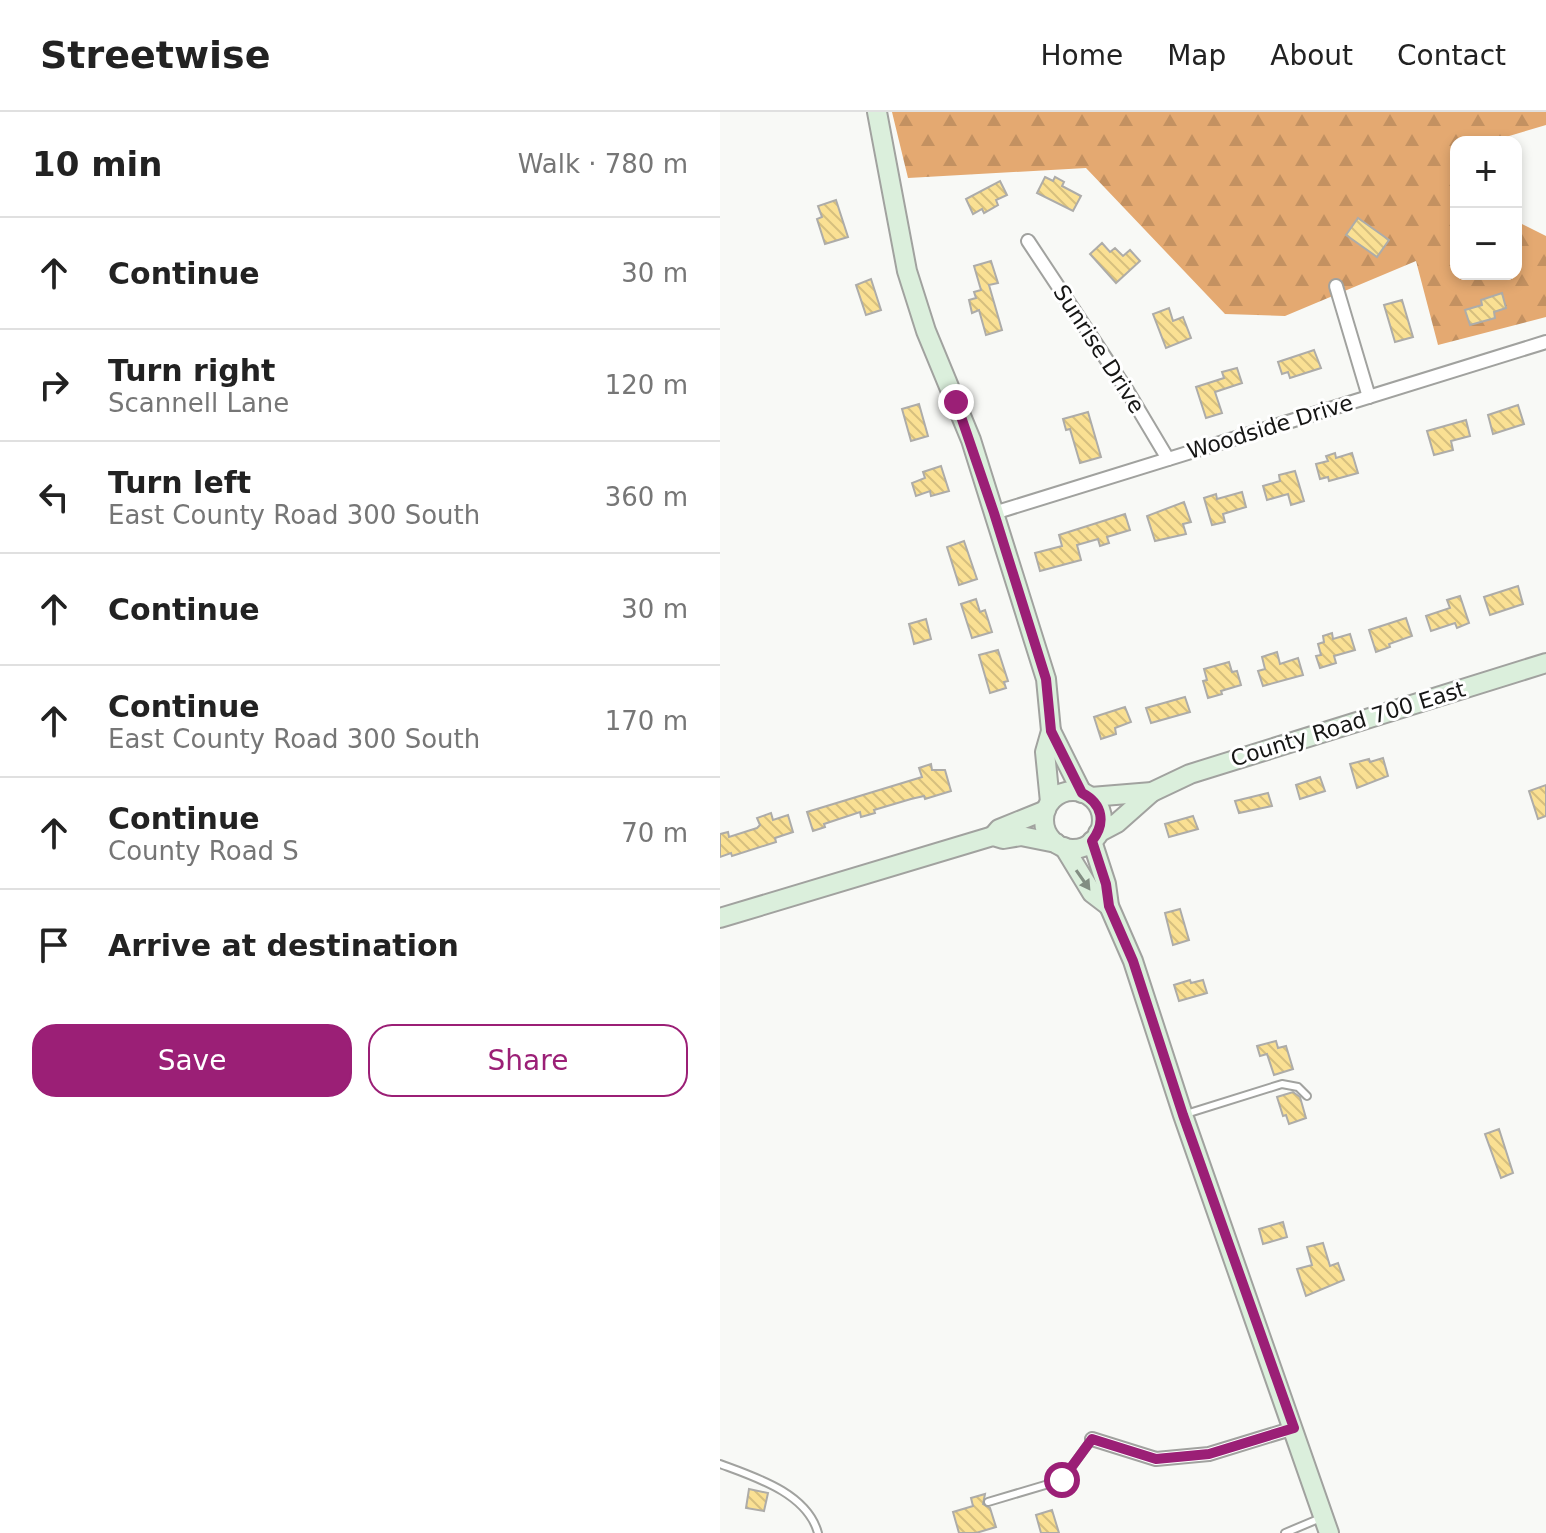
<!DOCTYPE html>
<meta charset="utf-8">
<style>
body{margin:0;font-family:"DejaVu Sans",sans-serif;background:#f2f2f2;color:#222}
.controls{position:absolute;right:24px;top:24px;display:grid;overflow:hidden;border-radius:16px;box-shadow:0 4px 12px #0003}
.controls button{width:72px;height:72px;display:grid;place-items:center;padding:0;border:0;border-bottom:2px solid #e0e0e0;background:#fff;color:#222;font:40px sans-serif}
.stop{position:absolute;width:24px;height:24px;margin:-18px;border:6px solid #9b1f76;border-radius:50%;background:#fff}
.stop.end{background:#9b1f76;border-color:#fff;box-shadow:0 2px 8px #0008}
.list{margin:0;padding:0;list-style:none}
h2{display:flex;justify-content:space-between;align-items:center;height:104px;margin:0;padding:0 32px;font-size:34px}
h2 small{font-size:26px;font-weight:400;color:#767676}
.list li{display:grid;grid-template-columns:52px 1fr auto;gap:24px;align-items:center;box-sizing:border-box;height:112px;padding:0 32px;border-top:2px solid #e0e0e0}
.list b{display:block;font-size:30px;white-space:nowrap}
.list p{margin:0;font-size:26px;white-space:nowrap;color:#767676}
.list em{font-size:26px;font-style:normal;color:#767676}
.actions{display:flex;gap:16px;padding:24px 32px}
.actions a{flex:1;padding:18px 0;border:2px solid #9b1f76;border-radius:24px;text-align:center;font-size:28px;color:#9b1f76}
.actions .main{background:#9b1f76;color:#fff}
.icon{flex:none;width:44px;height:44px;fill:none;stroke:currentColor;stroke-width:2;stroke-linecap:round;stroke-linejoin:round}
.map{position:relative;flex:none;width:826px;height:1421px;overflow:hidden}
header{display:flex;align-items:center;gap:48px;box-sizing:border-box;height:112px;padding:0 40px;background:#fff;border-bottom:2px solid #e0e0e0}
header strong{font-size:38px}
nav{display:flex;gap:44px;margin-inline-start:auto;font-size:28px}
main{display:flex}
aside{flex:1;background:#fff}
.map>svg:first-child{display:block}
.forest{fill:url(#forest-firs)}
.building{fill:url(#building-back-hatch);stroke:#adaca9;stroke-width:2}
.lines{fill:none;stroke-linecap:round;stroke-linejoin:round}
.lane-casing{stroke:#a1a29f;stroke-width:10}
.street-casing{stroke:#a1a29f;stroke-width:16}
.secondary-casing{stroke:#a1a29f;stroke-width:22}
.lane{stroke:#fff;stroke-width:6}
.street{stroke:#fff;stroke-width:12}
.secondary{stroke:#dbefdc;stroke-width:18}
.oneway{fill:#828d82}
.route{stroke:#9b1f76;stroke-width:10}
.labels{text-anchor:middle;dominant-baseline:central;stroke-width:6;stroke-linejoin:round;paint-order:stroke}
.street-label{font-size:22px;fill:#161615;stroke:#fff}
</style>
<header>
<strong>Streetwise</strong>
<nav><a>Home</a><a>Map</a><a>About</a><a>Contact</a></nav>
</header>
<main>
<aside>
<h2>10 min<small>Walk · 780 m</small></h2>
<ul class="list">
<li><svg class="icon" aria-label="ahead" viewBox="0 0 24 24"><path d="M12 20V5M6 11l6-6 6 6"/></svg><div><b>Continue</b></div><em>30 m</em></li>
<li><svg class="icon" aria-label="right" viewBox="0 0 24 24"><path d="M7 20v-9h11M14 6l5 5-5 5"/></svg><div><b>Turn right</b><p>Scannell Lane</p></div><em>120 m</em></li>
<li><svg class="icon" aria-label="left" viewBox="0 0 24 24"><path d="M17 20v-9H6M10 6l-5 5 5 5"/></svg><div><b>Turn left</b><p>East County Road 300 South</p></div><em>360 m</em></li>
<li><svg class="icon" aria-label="ahead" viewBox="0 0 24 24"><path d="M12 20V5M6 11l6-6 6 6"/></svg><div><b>Continue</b></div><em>30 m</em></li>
<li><svg class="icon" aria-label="ahead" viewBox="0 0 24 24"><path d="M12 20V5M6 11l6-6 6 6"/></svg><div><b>Continue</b><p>East County Road 300 South</p></div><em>170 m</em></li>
<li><svg class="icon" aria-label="ahead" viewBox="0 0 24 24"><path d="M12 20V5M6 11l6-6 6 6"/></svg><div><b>Continue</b><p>County Road S</p></div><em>70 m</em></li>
<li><svg class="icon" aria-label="arrive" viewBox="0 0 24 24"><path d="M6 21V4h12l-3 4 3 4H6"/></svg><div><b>Arrive at destination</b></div></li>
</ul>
<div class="actions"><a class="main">Save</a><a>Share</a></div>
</aside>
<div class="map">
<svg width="826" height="1421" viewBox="0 0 826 1421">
<defs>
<pattern id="forest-firs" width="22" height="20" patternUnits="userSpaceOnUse" patternTransform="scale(2)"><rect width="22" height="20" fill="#e4a971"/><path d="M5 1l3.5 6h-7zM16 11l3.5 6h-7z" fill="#c39161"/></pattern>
<pattern id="building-back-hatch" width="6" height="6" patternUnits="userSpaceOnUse" patternTransform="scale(2)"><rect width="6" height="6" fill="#fae093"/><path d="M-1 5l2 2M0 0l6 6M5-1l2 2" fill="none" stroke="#d6bf7e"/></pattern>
</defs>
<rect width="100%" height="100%" fill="#f8f9f6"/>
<polygon class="forest" points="172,0 826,0 826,13 769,30 736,30 736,162 796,162 796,109 826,124 826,205 718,233 696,149 565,204 505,202 366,56 188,66"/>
<g class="building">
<polygon points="325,65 333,69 335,65 344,70 342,74 361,84 353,99 317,81"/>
<polygon points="280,69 287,83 276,88 278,93 264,101 262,97 253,102 246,87"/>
<polygon points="116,88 128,125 105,132 97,107 102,105 98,94"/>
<polygon points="638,106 669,128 657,145 626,123"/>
<polygon points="382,131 390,140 395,136 403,144 410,138 420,149 396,171 370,142"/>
<polygon points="271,149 278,171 269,173 282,218 266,223 259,198 252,201 249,188 256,186 254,180 261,178 254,154"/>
<polygon points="151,167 161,198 146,203 136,173"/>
<polygon points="782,181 786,196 774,200 775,206 750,213 745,198 762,193 761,188"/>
<polygon points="682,188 693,225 675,230 664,193"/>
<polygon points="449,196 453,209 463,205 471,226 446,236 433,202"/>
<polygon points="594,238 601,256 570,266 568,260 562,262 558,250"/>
<polygon points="517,256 522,271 495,280 502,301 486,306 476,275 504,266 502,260"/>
<polygon points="199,292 208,324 191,329 182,297"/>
<polygon points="798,293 804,312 773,322 768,303"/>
<polygon points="368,300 381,345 360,351 350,317 346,318 343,307"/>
<polygon points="746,308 750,324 731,329 733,338 714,343 707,319"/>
<polygon points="615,341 616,346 632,341 638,361 609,369 608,365 600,367 596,352 608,349 606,344"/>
<polygon points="221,354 229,379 211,384 210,379 196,384 192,371 205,366 203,360"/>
<polygon points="575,359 584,389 571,393 568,382 547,388 543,374 560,369 559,363"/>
<polygon points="522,380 526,395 503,402 505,410 492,413 484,386 496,382 497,387"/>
<polygon points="464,390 471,410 463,412 466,422 435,429 427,404"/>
<polygon points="405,402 410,418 387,425 389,431 380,434 378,427 357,433 361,448 320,459 315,441 342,434 339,423"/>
<polygon points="244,429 257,467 239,473 227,435"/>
<polygon points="798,474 803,492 770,503 764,485"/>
<polygon points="740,484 749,511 737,516 735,511 711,519 706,504 730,496 727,488"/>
<polygon points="256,487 260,500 265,498 272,520 252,526 241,492"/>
<polygon points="686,506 692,524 669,532 670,535 656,540 649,518"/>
<polygon points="206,507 211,527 194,532 189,512"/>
<polygon points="612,521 613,527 630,522 635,538 614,544 616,551 600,556 596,544 601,543 598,532 604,530 603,524"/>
<polygon points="278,538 288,569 284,570 286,576 270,581 259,543"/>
<polygon points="557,540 560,552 578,546 583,563 543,574 538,559 545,557 542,545"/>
<polygon points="509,550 512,560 517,559 521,573 501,579 502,582 488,586 483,569 487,568 484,557"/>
<polygon points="465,585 470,600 431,611 426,596"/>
<polygon points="405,595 411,610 395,616 396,622 381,627 374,605"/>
<polygon points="663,646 668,664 637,676 630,652 649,647 650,650"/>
<polygon points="211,652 212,658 225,658 231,679 205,687 204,684 191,687 154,698 155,701 141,705 140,700 104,712 105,715 93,719 87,700 202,665 199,656"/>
<polygon points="600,665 605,679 580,687 576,673"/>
<polygon points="826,673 826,704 818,707 809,679"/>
<polygon points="548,681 552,694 519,701 515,689"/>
<polygon points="51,701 53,708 68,703 73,720 55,726 56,730 12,744 11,741 0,745 0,722 8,720 9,725 37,716 40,713 37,706"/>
<polygon points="473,704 478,717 449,725 445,712"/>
<polygon points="460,797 469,828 453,833 445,801"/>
<polygon points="470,868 471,871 483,868 487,881 459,889 454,873"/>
<polygon points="556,929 558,936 566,934 573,957 554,963 547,942 540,944 537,934"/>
<polygon points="573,980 580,985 586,1006 569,1012 566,1003 563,1004 557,985"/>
<polygon points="779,1017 793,1061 781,1066 765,1022"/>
<polygon points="563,1110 567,1125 543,1132 539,1117"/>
<polygon points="603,1131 610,1154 618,1151 624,1168 586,1184 577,1157 592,1153 587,1135"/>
<polygon points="29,1377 48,1381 44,1399 26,1396"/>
<polygon points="265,1382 263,1392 270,1396 276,1415 256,1421 239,1421 233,1400 253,1394 251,1386"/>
<polygon points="332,1398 339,1421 321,1421 316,1403"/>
</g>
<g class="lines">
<defs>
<g id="lane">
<polyline points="466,1002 562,972 578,975 587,984"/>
<path d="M0,1352C35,1365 87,1381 98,1421"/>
<polyline points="268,1390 342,1368 372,1327"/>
<polyline points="565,1421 603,1405"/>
</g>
<g id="street">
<polyline points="308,129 408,280 448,347"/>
<polyline points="616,174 649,285"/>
<polyline points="274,401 826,230"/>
<polyline points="372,1327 436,1347 489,1342 574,1316"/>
</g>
<g id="secondary">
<polyline points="157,0 187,159 206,219 251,328 326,567 331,619 325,640 330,690"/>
<polyline points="331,619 362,681"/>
<circle cx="353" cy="708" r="29"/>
<polyline points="371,685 432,680 470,662 826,551"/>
<polyline points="378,721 397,711 432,680"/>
<polyline points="273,724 279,717 326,698"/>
<polyline points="372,729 386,772 389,794 413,849 463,1003 609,1421"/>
<polyline points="344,735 372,781 389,794"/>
<polyline points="0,806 273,724 283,727 301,724 336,731"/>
</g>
</defs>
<use href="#lane" class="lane-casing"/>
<use href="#street" class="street-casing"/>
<use href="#secondary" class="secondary-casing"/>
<use href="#lane" class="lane"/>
<use href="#street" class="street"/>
<use href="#secondary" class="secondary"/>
</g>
<defs><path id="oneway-solid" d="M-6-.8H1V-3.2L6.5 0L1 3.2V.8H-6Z" transform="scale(2)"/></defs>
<use class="oneway" href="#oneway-solid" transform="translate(363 768) rotate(55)"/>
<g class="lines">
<path class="route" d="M236,290L274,401L326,567L331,619L362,681C383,692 386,711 372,729L386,772L389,794L413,849L463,1003L574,1316L489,1342L436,1347L372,1327L342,1368"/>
</g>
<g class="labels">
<g class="street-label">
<text transform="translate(379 237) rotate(57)">Sunrise Drive</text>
<text transform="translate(550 315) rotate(-17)">Woodside Drive</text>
<text transform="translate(628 612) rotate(-17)">County Road 700 East</text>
</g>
</g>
</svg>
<div class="controls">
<button>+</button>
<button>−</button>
</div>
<div class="stop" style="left:342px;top:1368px"></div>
<div class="stop end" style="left:236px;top:290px"></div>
</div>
</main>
